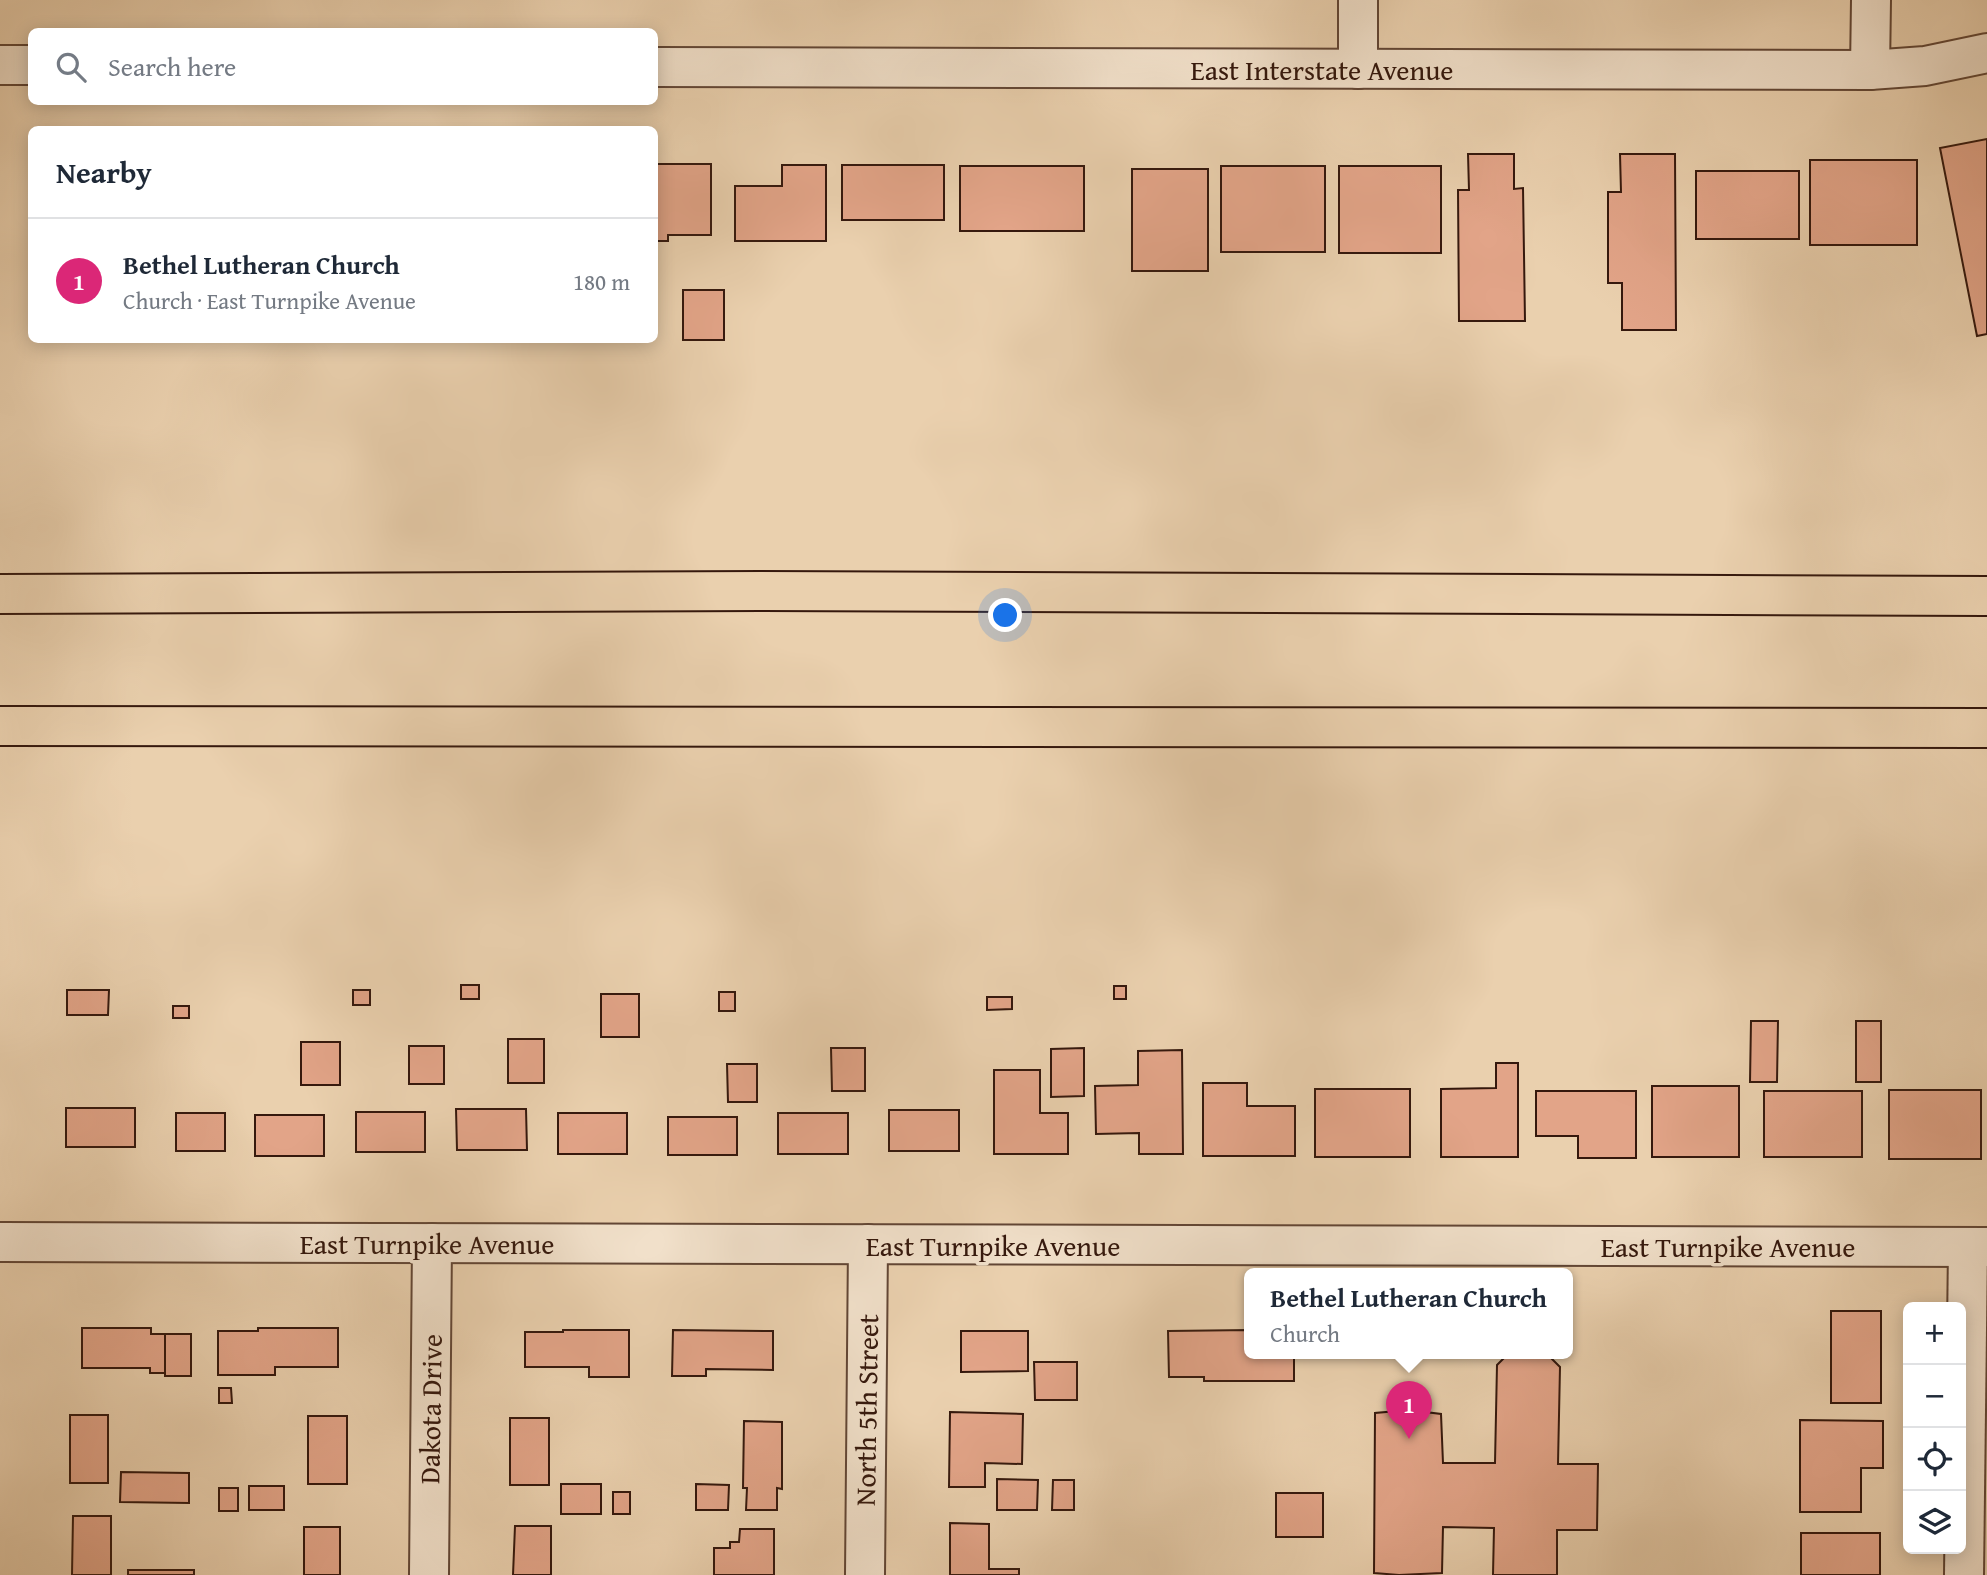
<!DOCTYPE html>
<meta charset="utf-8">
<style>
body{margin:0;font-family:"Gentium Book Plus",serif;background:#f6f6f7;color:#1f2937}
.controls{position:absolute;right:21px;bottom:21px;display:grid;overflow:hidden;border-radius:10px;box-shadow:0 4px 18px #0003}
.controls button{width:63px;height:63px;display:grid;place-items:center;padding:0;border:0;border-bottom:2px solid #e0e1e3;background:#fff;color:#1f2937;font:35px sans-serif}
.you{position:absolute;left:1006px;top:616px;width:24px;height:24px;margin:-18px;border:5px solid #fff;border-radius:50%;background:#1a73e8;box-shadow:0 0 0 10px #1a73e833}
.badge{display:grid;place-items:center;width:46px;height:46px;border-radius:50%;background:#db2777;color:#fff;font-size:23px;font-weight:700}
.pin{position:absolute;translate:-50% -58px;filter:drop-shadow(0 2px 4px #0008)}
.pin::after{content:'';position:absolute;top:37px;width:24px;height:21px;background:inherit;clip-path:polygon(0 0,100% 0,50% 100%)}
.popup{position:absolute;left:1244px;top:1268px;width:329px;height:91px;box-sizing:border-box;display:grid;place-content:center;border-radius:10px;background:#fff;filter:drop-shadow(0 2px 5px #0005);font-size:23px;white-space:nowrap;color:#747a83}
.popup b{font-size:26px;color:#1f2937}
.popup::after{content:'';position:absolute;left:50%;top:100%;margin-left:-14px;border:14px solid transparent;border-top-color:#fff}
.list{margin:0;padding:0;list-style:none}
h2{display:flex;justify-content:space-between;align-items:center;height:91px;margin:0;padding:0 28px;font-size:30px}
h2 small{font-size:23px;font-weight:400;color:#747a83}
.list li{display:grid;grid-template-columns:46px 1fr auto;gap:21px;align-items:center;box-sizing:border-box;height:126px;padding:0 28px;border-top:2px solid #e0e1e3}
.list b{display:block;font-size:26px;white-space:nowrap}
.list p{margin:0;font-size:23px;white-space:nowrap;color:#747a83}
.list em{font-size:23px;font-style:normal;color:#747a83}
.icon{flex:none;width:38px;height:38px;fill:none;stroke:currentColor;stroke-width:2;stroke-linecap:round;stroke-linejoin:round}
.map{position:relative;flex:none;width:1987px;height:1575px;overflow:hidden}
.search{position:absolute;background:#fff;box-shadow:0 4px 18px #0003;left:28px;top:28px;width:630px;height:77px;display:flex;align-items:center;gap:18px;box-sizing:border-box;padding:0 24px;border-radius:10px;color:#747a83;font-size:26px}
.panel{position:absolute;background:#fff;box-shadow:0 4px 18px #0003;left:28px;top:126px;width:630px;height:217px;border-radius:10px}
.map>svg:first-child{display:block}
.building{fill:#e2a488;stroke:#35180d;stroke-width:2}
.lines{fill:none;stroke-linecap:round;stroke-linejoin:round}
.minor-casing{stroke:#624635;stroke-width:42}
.tertiary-casing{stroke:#624635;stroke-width:42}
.motorway-casing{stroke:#35180d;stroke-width:42}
.minor{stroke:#f1e0ca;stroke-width:38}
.tertiary{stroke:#f1e0ca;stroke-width:38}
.motorway{stroke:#ead0ae;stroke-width:38}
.labels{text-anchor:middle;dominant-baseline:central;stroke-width:7;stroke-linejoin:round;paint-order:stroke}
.street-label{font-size:28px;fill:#35180d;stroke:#f1e0ca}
</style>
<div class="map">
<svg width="1987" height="1575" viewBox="0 0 1987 1575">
<rect width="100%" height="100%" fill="#ead0ae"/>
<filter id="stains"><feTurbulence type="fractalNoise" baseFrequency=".00286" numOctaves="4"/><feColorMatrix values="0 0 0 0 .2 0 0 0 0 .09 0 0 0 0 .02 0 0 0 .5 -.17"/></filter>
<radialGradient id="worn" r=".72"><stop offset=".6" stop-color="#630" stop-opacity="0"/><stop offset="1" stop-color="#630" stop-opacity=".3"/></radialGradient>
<g class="building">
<polygon points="1987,139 1987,334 1977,336 1940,148"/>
<polygon points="1468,154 1514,154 1514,189 1523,188 1525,321 1459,321 1458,190 1469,190"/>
<polygon points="1620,154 1675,154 1676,330 1622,330 1622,283 1608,283 1608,192 1621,192"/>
<rect x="1810" y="160" width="107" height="85"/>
<polygon points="654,164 711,164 711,235 668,235 668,241 654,241"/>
<polygon points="782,165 826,165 826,241 735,241 735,186 782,186"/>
<rect x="842" y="165" width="102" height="55"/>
<rect x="960" y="166" width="124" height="65"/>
<rect x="1221" y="166" width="104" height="86"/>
<rect x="1339" y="166" width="102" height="87"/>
<rect x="1132" y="169" width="76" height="102"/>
<rect x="1696" y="171" width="103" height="68"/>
<rect x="683" y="290" width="41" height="50"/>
<rect x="461" y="985" width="18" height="14"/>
<rect x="1114" y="986" width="12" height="13"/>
<polygon points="67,990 109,990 108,1015 67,1015"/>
<rect x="353" y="990" width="17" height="15"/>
<rect x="719" y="992" width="16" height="19"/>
<rect x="601" y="994" width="38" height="43"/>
<polygon points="987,997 1012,997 1012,1009 987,1010"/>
<rect x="173" y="1006" width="16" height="12"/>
<polygon points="1751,1021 1778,1021 1777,1082 1750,1082"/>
<rect x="1856" y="1021" width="25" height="61"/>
<rect x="508" y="1039" width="36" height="44"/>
<rect x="301" y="1042" width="39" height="43"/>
<rect x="409" y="1046" width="35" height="38"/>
<polygon points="831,1048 865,1048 865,1091 832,1091"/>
<polygon points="1084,1048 1084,1096 1051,1097 1051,1049"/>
<polygon points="1182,1050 1183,1154 1139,1154 1139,1133 1096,1134 1095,1086 1138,1085 1138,1051"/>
<polygon points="1496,1063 1518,1063 1518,1157 1441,1157 1441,1089 1496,1088"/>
<polygon points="727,1064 757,1064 757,1102 728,1102"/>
<polygon points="994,1070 1040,1070 1040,1113 1068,1113 1068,1154 994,1154"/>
<polygon points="1203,1083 1247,1083 1247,1106 1295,1106 1295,1156 1203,1156"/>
<rect x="1652" y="1086" width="87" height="71"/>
<rect x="1315" y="1089" width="95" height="68"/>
<rect x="1889" y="1090" width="92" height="69"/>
<polygon points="1536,1091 1636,1091 1636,1158 1578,1158 1578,1136 1536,1136"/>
<rect x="1764" y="1091" width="98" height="66"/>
<rect x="66" y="1108" width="69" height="39"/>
<polygon points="456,1109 526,1109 527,1150 457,1150"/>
<rect x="889" y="1110" width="70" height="41"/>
<rect x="356" y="1112" width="69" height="40"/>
<rect x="176" y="1113" width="49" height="38"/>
<rect x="558" y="1113" width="69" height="41"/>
<rect x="778" y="1113" width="70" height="41"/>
<rect x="255" y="1115" width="69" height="41"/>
<rect x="668" y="1117" width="69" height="38"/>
<rect x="1831" y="1311" width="50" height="92"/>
<polygon points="82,1328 151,1328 151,1334 165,1334 165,1373 150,1373 150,1368 82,1368"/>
<polygon points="258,1328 338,1328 338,1367 275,1367 275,1375 218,1375 218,1331 258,1331"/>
<polygon points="563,1330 629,1330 629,1377 589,1377 589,1367 525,1367 525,1332 563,1332"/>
<polygon points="673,1330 773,1331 773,1370 706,1369 706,1376 672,1376"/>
<polygon points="1250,1330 1250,1353 1294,1353 1294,1381 1204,1381 1204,1377 1169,1377 1168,1331"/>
<polygon points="961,1331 1028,1331 1028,1371 961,1372"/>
<rect x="165" y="1334" width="26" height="42"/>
<polygon points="1509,1353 1546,1353 1560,1367 1558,1464 1598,1464 1597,1530 1557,1530 1557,1575 1493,1575 1494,1528 1443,1527 1442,1573 1399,1575 1374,1573 1375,1413 1409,1410 1441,1414 1443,1463 1495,1463 1497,1365"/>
<polygon points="1034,1362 1077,1362 1077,1400 1035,1400"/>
<polygon points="219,1388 231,1388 232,1403 219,1403"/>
<polygon points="950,1412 1023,1414 1022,1464 985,1463 985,1487 949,1487"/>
<rect x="70" y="1415" width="38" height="68"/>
<rect x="308" y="1416" width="39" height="68"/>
<rect x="510" y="1418" width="39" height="67"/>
<polygon points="1800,1420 1883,1421 1883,1468 1861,1468 1861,1512 1800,1512"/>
<polygon points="744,1421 782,1422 782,1489 777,1488 777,1510 746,1510 747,1488 743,1488"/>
<polygon points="121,1472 189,1473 189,1503 120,1502"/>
<polygon points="997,1479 1038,1480 1037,1510 997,1510"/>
<polygon points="1053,1480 1074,1480 1074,1510 1052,1510"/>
<rect x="561" y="1484" width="40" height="30"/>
<polygon points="696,1484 729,1485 728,1510 696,1510"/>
<rect x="249" y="1486" width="35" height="24"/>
<rect x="219" y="1488" width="19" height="23"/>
<rect x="613" y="1492" width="17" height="22"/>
<rect x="1276" y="1493" width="47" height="44"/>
<polygon points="73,1516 111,1516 111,1575 72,1575"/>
<polygon points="950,1523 989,1524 989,1569 1019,1569 1019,1575 950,1575"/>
<polygon points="515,1526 551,1526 551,1575 513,1575"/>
<rect x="304" y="1527" width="36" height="48"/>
<polygon points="740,1529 774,1529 774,1575 714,1575 714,1548 730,1548 730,1542 739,1542"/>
<rect x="1801" y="1533" width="79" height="42"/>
<rect x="128" y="1570" width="66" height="5"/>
</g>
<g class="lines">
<defs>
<g id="minor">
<polyline points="1358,69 1358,0"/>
<polyline points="1870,70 1871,0"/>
<polyline points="429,1575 432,1243"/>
<polyline points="865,1575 868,1244"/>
<polyline points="1964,1575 1968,1247"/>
</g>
<g id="tertiary">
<polyline points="0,65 32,65"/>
<polyline points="654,67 1870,70 1925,66 1987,53"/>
<polyline points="0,1242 1987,1247"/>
</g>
<g id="motorway">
<polyline points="0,594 761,591 1987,596"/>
<polyline points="0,726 1987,728"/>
</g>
</defs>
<use href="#minor" class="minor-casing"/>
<use href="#tertiary" class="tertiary-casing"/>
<use href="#motorway" class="motorway-casing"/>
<use href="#minor" class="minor"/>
<use href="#tertiary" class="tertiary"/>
<use href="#motorway" class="motorway"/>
</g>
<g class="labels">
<g class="street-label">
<text x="1322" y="69">East Interstate Avenue</text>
<text x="427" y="1243">East Turnpike Avenue</text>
<text x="993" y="1245">East Turnpike Avenue</text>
<text x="1728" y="1246">East Turnpike Avenue</text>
<text transform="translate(430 1409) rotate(-89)">Dakota Drive</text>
<text transform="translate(866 1410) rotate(-89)">North 5th Street</text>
</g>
</g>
<rect width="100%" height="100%" filter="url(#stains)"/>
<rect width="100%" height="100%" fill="url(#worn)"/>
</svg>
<div class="controls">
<button>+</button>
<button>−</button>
<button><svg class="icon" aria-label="locate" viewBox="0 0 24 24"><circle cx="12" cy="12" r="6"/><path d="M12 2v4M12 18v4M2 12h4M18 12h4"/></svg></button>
<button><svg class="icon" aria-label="layers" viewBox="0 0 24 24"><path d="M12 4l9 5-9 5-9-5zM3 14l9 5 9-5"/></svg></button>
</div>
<div class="you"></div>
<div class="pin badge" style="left:1409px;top:1439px">1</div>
<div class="popup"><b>Bethel Lutheran Church</b>Church</div>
<div class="search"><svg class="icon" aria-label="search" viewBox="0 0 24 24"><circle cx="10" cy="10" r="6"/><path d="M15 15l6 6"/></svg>Search here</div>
<section class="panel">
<h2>Nearby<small></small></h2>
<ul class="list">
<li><span class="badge">1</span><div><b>Bethel Lutheran Church</b><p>Church · East Turnpike Avenue</p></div><em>180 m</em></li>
</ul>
</section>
</div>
